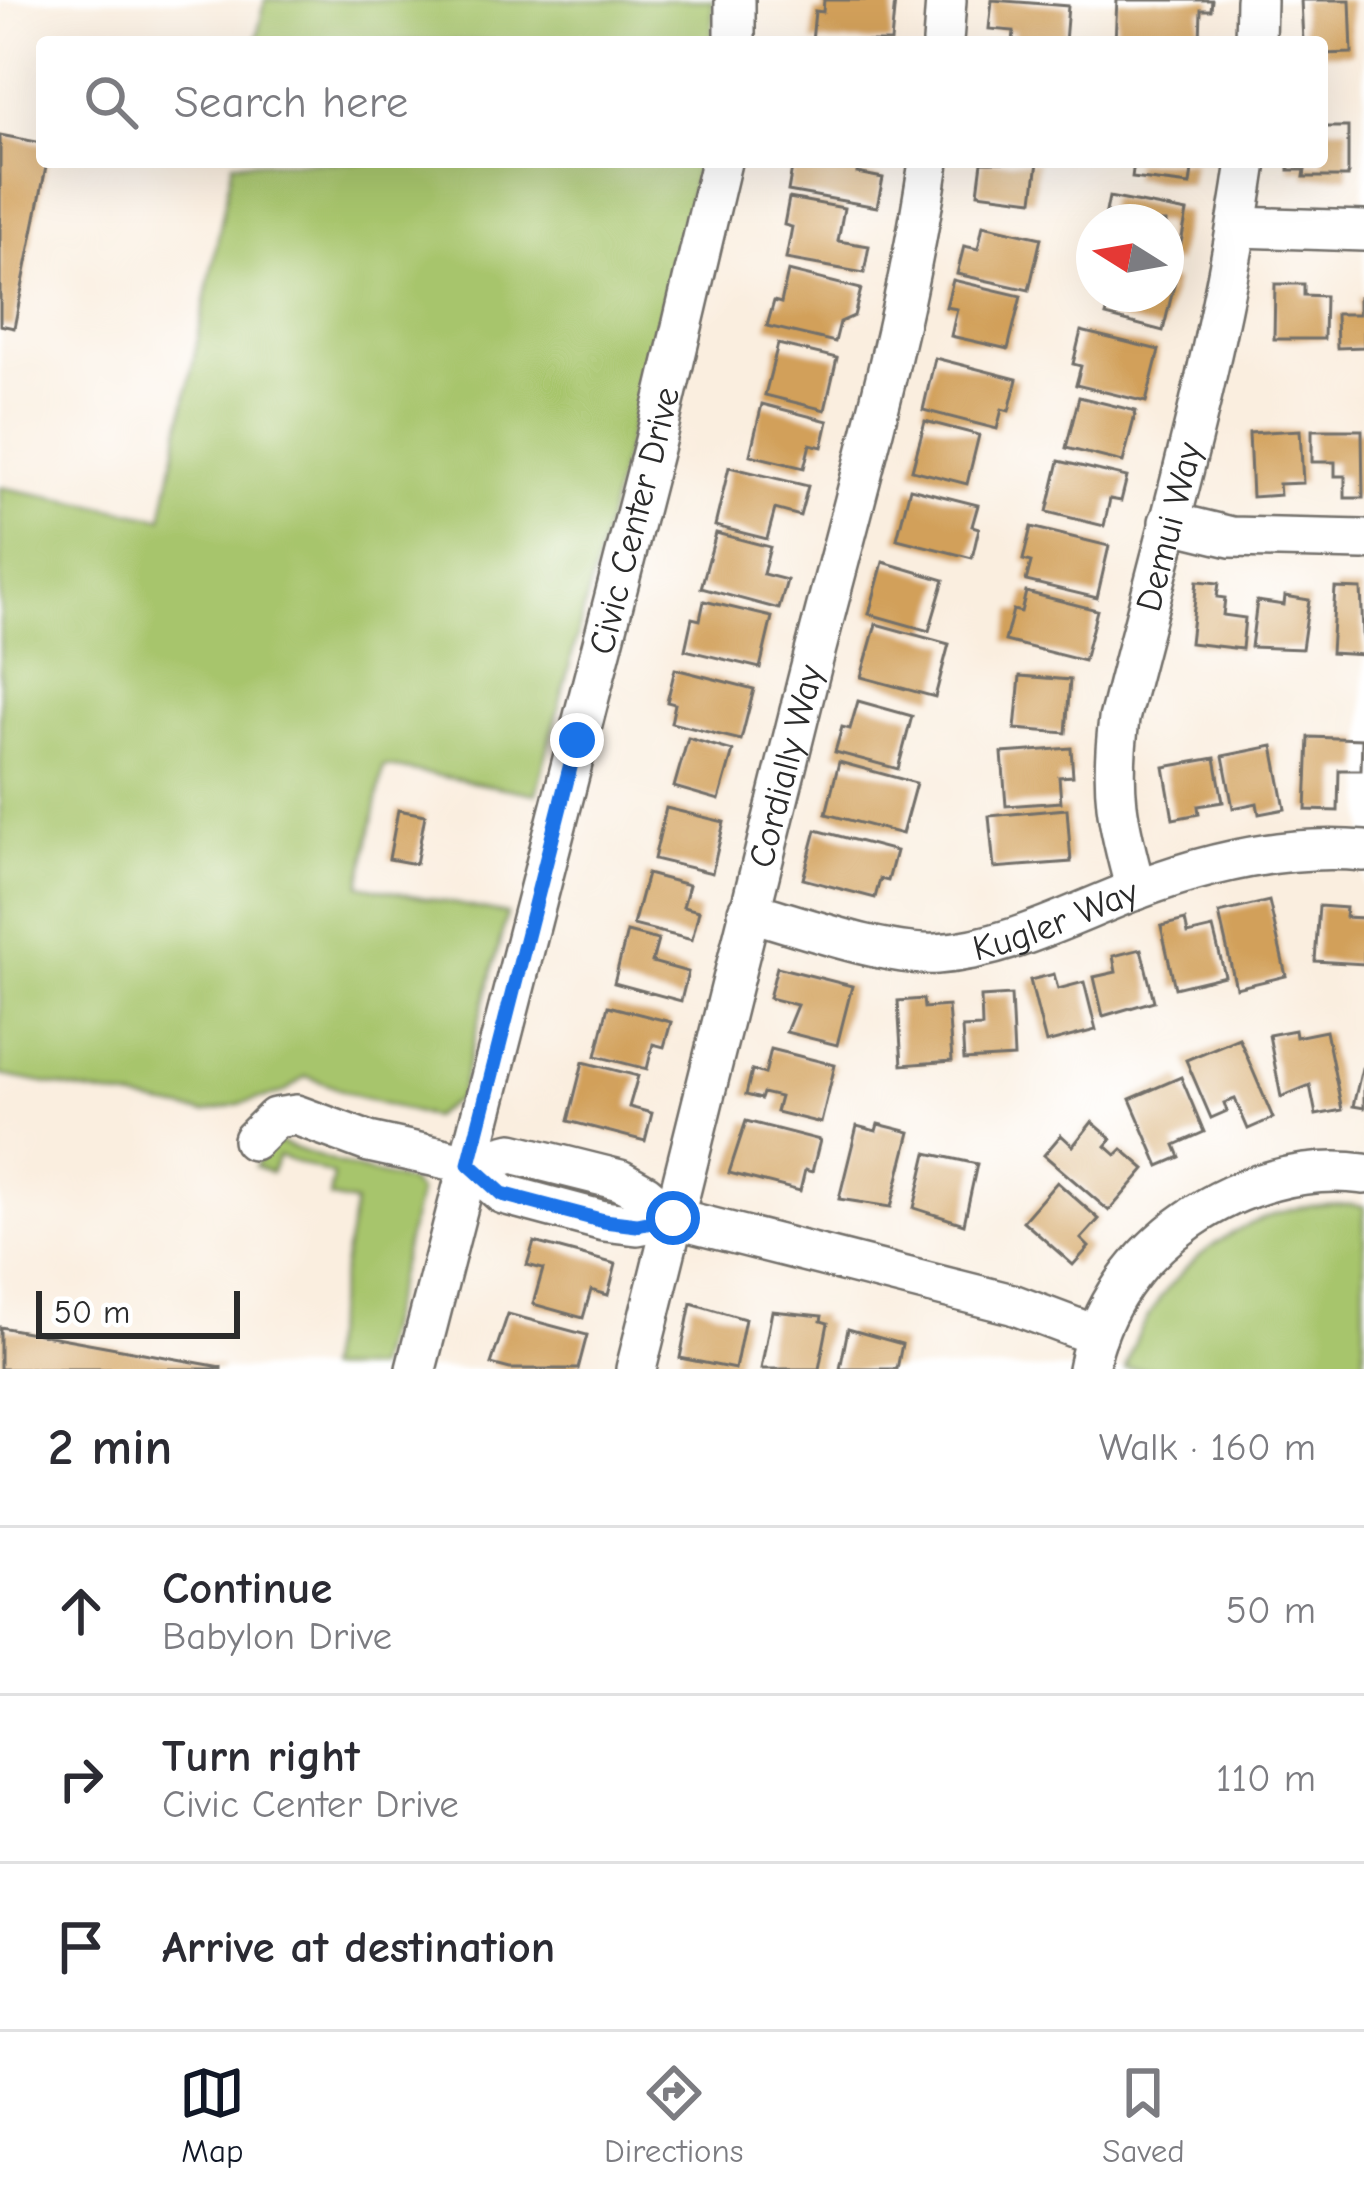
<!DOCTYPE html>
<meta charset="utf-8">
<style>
body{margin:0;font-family:"Comic Neue",sans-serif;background:#f2f2f3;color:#2b2b33}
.compass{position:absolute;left:1076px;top:204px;width:108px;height:108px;border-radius:50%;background:#fff;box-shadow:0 12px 48px #0002;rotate:281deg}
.scale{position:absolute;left:36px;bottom:30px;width:204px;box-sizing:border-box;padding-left:12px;border:6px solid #2b2b2b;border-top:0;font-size:33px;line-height:42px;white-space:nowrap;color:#2b2b2b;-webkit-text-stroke:9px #fff;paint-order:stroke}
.stop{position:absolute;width:36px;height:36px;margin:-27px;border:9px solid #1a73e8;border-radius:50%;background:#fff}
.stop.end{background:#1a73e8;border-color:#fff;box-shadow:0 3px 12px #0008}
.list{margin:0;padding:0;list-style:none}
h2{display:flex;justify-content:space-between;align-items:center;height:156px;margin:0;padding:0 48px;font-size:51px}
h2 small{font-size:39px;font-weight:400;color:#7c7c81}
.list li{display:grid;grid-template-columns:78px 1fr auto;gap:36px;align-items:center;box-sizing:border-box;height:168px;padding:0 48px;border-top:3px solid #e1e1e2}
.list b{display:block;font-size:45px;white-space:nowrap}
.list p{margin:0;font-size:39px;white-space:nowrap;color:#7c7c81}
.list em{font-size:39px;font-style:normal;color:#7c7c81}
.icon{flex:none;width:66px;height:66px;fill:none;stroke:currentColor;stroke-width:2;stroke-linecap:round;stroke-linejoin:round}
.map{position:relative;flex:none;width:1364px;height:1369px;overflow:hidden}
.search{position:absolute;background:#fff;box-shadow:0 12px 48px #0002;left:36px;right:36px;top:36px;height:132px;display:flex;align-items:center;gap:30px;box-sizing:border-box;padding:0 42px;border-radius:12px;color:#7c7c81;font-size:45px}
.sheet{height:660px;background:#fff}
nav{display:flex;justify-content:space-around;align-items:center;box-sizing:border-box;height:168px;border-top:3px solid #e1e1e2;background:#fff;font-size:33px;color:#7c7c81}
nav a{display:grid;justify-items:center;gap:6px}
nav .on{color:#111827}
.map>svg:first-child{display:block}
.green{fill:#a7c56c;stroke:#69784c;stroke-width:3}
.building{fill:#d2a05a}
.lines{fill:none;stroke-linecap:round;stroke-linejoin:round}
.minor-casing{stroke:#736f6a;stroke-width:44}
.minor{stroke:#fff;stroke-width:39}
.route{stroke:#1a73e8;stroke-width:15}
.labels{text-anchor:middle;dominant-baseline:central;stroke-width:10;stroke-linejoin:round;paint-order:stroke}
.street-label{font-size:36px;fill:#2b2b2b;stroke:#fff}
</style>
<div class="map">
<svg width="1364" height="1369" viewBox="0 0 1364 1369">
<rect width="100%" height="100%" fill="#fff"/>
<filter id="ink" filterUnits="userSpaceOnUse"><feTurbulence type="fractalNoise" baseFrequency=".00833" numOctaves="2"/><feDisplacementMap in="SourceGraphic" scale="24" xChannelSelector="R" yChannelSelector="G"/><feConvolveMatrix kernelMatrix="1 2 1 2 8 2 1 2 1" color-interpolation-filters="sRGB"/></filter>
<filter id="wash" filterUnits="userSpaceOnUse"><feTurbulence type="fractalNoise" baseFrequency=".004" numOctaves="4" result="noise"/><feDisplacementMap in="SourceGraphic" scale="48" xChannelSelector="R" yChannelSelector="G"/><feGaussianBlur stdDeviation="2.7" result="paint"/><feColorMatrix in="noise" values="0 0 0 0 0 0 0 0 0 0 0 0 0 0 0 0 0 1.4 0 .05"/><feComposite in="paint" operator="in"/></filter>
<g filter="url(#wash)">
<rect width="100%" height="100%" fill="#faeedf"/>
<g class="green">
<polygon points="265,0 713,0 713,42 256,42"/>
<polygon points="233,162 697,162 686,219 536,794 384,766 360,885 507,914 459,1098 432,1117 357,1096 306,1076 285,1092 204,1113 0,1075 0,487 162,518"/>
<polygon points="277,1142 352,1168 409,1182 419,1193 375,1369 324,1369 355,1203 330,1198 333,1175 279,1156 271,1173 255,1167 266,1147"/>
<path d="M1364,1206V1369H1125C1155,1267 1256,1192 1364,1206Z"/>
</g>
<g id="blocks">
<g class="building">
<polygon points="824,0 895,0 891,42 812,42 815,11 823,12"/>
<polygon points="992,0 1068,6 1065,42 1013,42 1014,31 989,29"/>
<polygon points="1117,0 1212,0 1211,10 1201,10 1200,42 1115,42"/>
<polygon points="1301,0 1350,0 1352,53 1322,54 1322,42 1303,42"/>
<polygon points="1322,127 1348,127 1348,177 1304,177 1305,170 1289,170 1289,162 1322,162"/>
<polygon points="0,135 42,143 42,162 47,162 14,328 0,325"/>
<polygon points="793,162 859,162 857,173 883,178 877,207 788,191"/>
<polygon points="982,162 1038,162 1033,200 978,193"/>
<polygon points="1134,162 1193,162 1190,185 1132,178"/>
<polygon points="1109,197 1187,212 1177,263 1166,261 1166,222 1104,222"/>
<polygon points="789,198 844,208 838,241 869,246 864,273 786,259 792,227 784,225"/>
<polygon points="983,225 1041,238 1029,290 957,274 964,246 978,249"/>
<polygon points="788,271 861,289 854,316 840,322 835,342 767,326 774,301 781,303"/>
<polygon points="1166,279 1175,281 1163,331 1106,316 1112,294 1166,294"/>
<polygon points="953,280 1021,296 1008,349 951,336 957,309 946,307"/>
<polygon points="1275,284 1304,284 1304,295 1325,296 1324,339 1274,339"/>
<polygon points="1359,297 1364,297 1364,347 1337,348 1336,314 1359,314"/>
<polygon points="1081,331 1159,350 1146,402 1076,385 1081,366 1073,364"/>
<polygon points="778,344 837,358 825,410 765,395"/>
<polygon points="935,358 1017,379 1009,411 1002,409 997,429 923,410"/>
<polygon points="1079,397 1136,411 1123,462 1066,448"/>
<polygon points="762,404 828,421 822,447 810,444 804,468 750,455"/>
<polygon points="925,421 979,435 967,484 912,470"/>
<polygon points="1300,430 1303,483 1279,484 1280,495 1252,497 1249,433"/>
<polygon points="1312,430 1362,430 1363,498 1345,498 1345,476 1335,476 1335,462 1312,462"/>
<polygon points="1059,461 1127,477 1121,501 1110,499 1104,526 1047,512"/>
<polygon points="729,467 808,486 800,516 775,509 767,539 715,526"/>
<polygon points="910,488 978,505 972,526 979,528 972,558 897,539"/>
<polygon points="1031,527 1109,546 1097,598 1026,581 1031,562 1023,560"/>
<polygon points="716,533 770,547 763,574 787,580 779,609 701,588"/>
<polygon points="883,562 944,580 929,631 869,614"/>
<polygon points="1197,581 1219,583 1217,597 1225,598 1223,615 1245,618 1242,649 1190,643"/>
<polygon points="1335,588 1361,589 1364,655 1331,653"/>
<polygon points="1026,592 1097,610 1084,661 1005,641 1013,610 1021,612"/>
<polygon points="1285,596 1309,600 1302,649 1251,647 1257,601 1284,605"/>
<polygon points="704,601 772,617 760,668 685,650 692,618 700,620"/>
<polygon points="876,624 949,644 935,697 861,677"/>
<polygon points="675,669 754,689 741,740 671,723 675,704 667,702"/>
<polygon points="1020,676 1070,680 1066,733 1015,729"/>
<polygon points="858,701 912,716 898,769 835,752 842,727 850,729"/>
<polygon points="1309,737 1362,739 1361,770 1339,770 1338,811 1306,810"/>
<polygon points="688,738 733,751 719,800 674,787"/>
<polygon points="1273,746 1285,809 1259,814 1257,803 1233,808 1223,756"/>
<polygon points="1071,748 1073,776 1059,777 1061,802 1006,806 1002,753"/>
<polygon points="1215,758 1223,802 1198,806 1199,814 1173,819 1164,767"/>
<polygon points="839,762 916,783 902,834 826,814"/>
<polygon points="666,808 724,822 712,873 654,859"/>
<polygon points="1067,809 1071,862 994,868 989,816"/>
<polygon points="398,810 425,815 416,864 389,859"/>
<polygon points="816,830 896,851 888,881 880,879 875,898 803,879"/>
<polygon points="647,874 689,885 683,907 699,911 692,940 633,925"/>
<polygon points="1269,901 1286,976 1236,988 1219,913"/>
<polygon points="1319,906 1346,908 1345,917 1364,918 1364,964 1315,961"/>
<polygon points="1185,920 1188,934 1213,928 1225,976 1175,988 1161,926"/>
<polygon points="627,932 658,940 652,962 688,972 681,1001 614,983"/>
<polygon points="1141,949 1154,1001 1103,1016 1094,977 1116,972 1113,956"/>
<polygon points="777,967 852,986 837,1045 786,1032 797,1005 769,998"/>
<polygon points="1054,974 1058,989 1084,982 1096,1030 1046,1043 1030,980"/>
<polygon points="1011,995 1014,1057 964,1060 962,1028 982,1027 981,997"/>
<polygon points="923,999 924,1008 948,1006 952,1061 902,1065 898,1001"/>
<polygon points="608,1006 671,1022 664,1047 653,1044 647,1069 596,1056"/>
<polygon points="1295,1030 1296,1037 1326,1031 1342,1110 1316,1115 1310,1085 1281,1097 1269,1035"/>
<polygon points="1239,1038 1273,1118 1248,1129 1235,1099 1224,1103 1227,1111 1211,1118 1186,1060"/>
<polygon points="771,1049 835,1065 821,1123 776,1112 780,1097 763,1093 761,1099 746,1095 752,1070 765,1074"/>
<polygon points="583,1062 638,1076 629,1107 652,1113 645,1141 568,1121"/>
<polygon points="1362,1068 1364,1068 1364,1108 1353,1106"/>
<polygon points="1181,1077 1204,1132 1175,1145 1180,1157 1159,1166 1130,1099"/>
<polygon points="746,1121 820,1140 812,1172 805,1170 800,1191 729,1173"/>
<polygon points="1092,1122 1112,1139 1106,1146 1116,1155 1122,1149 1145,1169 1109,1211 1044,1155 1061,1135 1073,1146"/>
<polygon points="878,1124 910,1132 891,1207 839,1199 857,1126 876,1131"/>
<polygon points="927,1153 977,1164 964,1224 914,1208"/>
<polygon points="1057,1182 1099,1219 1081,1239 1089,1247 1073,1265 1023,1221"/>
<polygon points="534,1242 616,1264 608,1295 591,1290 583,1318 533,1304 543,1269 527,1265"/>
<polygon points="691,1303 745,1319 735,1369 680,1358"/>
<polygon points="772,1311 822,1316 821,1321 828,1323 819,1369 761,1369"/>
<polygon points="508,1314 587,1335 578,1369 510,1369 491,1364"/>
<polygon points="0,1327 221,1367 221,1369 0,1369"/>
<polygon points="848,1329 902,1344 897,1369 840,1369"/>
</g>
</g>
</g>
<g filter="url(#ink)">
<use href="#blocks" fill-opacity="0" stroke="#736f6a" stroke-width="3"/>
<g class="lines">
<defs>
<g id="minor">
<polyline points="735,42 735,0"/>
<polyline points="943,42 946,0"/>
<polyline points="1255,42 1256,0"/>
<polyline points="1238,227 1364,231"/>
<polyline points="1169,522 1231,537 1364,540"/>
<path id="s1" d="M1136,890C1117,821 1110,790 1119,719C1166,535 1220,350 1247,162"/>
<path id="s2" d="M748,911C799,925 886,957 937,954C1009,949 1072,914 1138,889C1210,862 1287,844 1364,851"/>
<polyline points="253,1140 275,1118 296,1115 369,1142 469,1164 512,1153 620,1180 645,1194 673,1218"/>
<polyline points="469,1164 503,1194 604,1221 637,1225 673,1218 1012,1304 1097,1336"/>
<path id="s3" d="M416,1369L656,437L721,162"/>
<path id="s4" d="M636,1369C692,1140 748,911 807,683C851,510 903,338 929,162"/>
<path d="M1088,1369C1110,1246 1244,1158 1364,1174"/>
</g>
</defs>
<use href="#minor" class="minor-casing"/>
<use href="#minor" class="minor"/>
</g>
</g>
<g class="lines" filter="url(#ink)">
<polyline class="route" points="577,740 469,1164 502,1194 604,1221 637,1225 673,1218"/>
</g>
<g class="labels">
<g class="street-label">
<text stroke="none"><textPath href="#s3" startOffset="876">Civic Center Drive</textPath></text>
<text stroke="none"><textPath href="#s1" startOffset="372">Demui Way</textPath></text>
<text stroke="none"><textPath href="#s4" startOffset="621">Cordially Way</textPath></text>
<text stroke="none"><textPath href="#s2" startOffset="318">Kugler Way</textPath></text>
</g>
</g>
</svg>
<svg class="compass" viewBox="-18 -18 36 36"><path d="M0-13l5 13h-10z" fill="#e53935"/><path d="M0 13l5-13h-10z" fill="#7c7c81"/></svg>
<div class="scale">50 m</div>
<div class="stop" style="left:673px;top:1218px"></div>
<div class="stop end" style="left:577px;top:740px"></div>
<div class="search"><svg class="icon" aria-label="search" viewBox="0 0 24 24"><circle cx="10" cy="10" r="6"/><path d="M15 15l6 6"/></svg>Search here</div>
</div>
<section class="sheet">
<h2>2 min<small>Walk · 160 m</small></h2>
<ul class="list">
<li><svg class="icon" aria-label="ahead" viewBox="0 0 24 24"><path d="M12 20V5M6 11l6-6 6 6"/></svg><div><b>Continue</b><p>Babylon Drive</p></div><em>50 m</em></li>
<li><svg class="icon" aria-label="right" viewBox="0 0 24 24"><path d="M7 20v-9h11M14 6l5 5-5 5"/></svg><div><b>Turn right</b><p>Civic Center Drive</p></div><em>110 m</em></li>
<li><svg class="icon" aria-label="arrive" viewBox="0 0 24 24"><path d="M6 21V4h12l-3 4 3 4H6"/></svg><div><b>Arrive at destination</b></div></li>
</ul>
</section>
<nav>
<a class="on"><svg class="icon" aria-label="map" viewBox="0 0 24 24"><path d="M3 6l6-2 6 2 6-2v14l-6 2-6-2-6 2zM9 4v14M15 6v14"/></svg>Map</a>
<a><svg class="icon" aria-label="directions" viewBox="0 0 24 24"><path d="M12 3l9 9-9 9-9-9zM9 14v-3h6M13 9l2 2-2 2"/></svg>Directions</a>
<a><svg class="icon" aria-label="saved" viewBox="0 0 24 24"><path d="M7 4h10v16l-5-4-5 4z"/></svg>Saved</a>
</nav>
